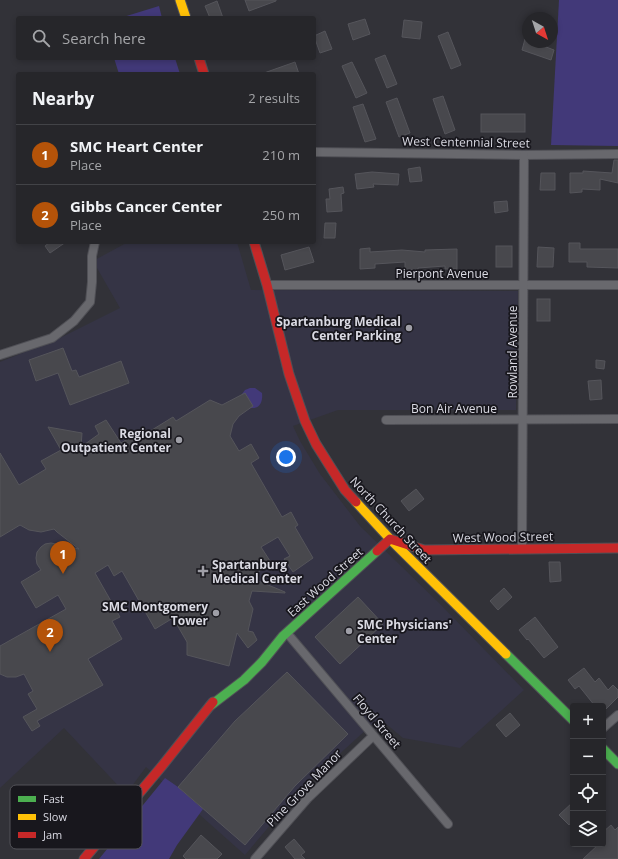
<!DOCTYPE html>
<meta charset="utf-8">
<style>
body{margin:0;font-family:"Open Sans",sans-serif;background:#2e2e32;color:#f1f3f6}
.controls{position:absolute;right:12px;bottom:12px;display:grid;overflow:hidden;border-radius:4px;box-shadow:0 2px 6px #0003}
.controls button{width:36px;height:36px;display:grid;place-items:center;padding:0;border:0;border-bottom:1px solid #424347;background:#26262a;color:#f1f3f6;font:20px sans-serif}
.compass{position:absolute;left:522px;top:12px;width:36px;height:36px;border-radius:50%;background:#26262a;box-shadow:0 2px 6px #0003;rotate:141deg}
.you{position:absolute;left:286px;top:457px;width:14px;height:14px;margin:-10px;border:3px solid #fff;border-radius:50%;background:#1a73e8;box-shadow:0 0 0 6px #1a73e833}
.badge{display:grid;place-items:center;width:26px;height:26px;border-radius:50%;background:#b45309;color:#fff;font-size:13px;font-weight:700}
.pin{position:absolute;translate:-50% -33px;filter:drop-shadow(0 1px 2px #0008)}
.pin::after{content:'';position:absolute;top:21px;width:14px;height:12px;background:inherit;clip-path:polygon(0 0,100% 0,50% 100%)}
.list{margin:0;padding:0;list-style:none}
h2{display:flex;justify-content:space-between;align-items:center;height:52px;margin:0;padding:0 16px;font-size:17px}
h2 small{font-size:13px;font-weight:400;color:#a4a5a8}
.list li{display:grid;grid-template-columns:26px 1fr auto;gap:12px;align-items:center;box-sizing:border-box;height:60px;padding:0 16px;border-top:1px solid #424347}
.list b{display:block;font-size:15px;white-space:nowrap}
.list p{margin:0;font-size:13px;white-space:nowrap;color:#a4a5a8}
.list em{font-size:13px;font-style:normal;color:#a4a5a8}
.icon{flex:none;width:22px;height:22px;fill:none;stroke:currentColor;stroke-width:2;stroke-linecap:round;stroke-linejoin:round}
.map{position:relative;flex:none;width:618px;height:859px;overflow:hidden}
.search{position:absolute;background:#26262a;box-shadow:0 2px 6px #0003;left:16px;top:16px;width:300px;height:44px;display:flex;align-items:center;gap:10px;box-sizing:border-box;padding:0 14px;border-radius:4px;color:#a4a5a8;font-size:15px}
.panel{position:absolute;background:#26262a;box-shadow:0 2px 6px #0003;left:16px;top:72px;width:300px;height:172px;border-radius:4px}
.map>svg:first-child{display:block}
.built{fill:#353445}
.green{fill:#423979}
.building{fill:#48484d;stroke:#55555b}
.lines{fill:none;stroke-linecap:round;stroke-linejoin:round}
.street-casing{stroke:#505056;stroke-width:10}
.fast-casing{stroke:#505056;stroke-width:11}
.slow-casing{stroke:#505056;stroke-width:11}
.jam-casing{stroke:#505056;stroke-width:11}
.street{stroke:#68686d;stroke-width:8}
.fast{stroke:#4caf50;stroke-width:9}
.slow{stroke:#ffc107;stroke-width:9}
.jam{stroke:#c62828;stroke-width:9}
.poi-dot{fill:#9f9fa7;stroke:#18171d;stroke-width:1.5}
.labels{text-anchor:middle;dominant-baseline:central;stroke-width:3.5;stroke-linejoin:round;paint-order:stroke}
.street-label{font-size:12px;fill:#dadae3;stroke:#18171d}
.poi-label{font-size:12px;font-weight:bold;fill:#dadae3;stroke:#18171d;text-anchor:end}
.key{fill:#18171d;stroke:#525258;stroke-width:1}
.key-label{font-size:11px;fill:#dadae3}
</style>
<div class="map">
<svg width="618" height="859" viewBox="0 0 618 859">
<rect width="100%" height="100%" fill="#323238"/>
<polygon class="built" points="128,242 237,242 251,290 518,291 516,410 338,410 293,426 300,441 320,474 360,526 440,604 524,690 460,748 403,738 379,718 300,790 245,855 146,767 126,794 64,728 0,788 0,362 64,336 120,308 93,261"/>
<g class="green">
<polygon points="559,0 618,0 618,146 551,145"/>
<polygon points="159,6 162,18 120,18"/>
<polygon points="114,58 175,58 180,74 119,74"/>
<path d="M250,388H255L262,393C263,401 260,409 251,408L242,394L245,390Z"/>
<polygon points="165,778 178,787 203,809 177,845 169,859 99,859"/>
</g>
<g class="building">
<polygon points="245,0 276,0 276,1 249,11"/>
<polygon points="217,1 223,18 210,18 205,6"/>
<polygon points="365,19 370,34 353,40 348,24"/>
<polygon points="404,20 422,22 420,39 402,37"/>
<polygon points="325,31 332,49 320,53 314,36"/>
<polygon points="448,32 461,65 451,69 438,36"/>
<polygon points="525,39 528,40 528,42 533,42 554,50 551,60 522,50"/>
<polygon points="385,55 397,84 387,88 375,59"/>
<polygon points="295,62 299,74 264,74 264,73"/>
<polygon points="352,62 367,93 356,98 342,66"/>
<polygon points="443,96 455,130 445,134 433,99"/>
<polygon points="397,98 410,133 399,137 386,102"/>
<polygon points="363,104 376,139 365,142 353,107"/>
<rect x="481" y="114" width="44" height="18"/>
<polygon points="614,160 618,160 618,183 600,179 600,190 582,189 582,192 570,193 570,173 583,173 583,171 612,173"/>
<polygon points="420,167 422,181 410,182 408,169"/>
<polygon points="372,172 399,174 398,185 373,184 374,187 357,189 355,174"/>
<polygon points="541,173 555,173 555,190 540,190"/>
<polygon points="343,187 344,193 341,194 342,211 327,212 326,199 330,199 329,189"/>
<polygon points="507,201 508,211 495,213 494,202"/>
<polygon points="325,223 336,223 335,238 324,238"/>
<polygon points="50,242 66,242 50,253 45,246"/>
<polygon points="569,243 580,243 580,249 618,249 618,268 587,267 587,262 569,262"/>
<rect x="496" y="246" width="16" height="21"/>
<polygon points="309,247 314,262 285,270 281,255"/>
<polygon points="538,247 554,248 553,267 537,267"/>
<polygon points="370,248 370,252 402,250 425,252 425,250 457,249 457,269 445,269 445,266 418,268 418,270 405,269 405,262 375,264 375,268 360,269 360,249"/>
<rect x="537" y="299" width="13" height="22"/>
<polygon points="63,348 72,371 76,370 79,377 121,361 129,383 70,405 58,373 36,381 29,360"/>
<polygon points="596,360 605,361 604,369 596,368"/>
<polygon points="601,380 602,399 590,400 588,381"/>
<polygon points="245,393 253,406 239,416 233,424 230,436 239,451 251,444 259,458 251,463 282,517 291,512 298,525 295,527 313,558 293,572 284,559 290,556 278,537 261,547 272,564 258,572 256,580 285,592 285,593 252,591 249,601 253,609 248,631 253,632 257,640 248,648 237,633 229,666 187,655 187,642 173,618 155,629 122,571 114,576 108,565 95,573 120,617 112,621 122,639 88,659 103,685 37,721 40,726 32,731 23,717 37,709 28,694 33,691 24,674 16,677 7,677 0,674 0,646 66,609 58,595 36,608 21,582 41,570 37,564 36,558 37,552 41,547 45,544 51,543 79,549 57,532 54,529 41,532 29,530 20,525 0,537 0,453 19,485 46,469 41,461 61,450 48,427 82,433 81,447 99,434 95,426 106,420 121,443 144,429 147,433 173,417 176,421 210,400 222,405"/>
<polygon points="416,489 424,499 409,511 401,501"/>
<polygon points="549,562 560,562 561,581 550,582"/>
<polygon points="504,588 512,597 498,610 490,601"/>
<polygon points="358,597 383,624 340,664 315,637"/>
<polygon points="535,617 558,647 544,658 528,639 527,640 519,630"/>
<polygon points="584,668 595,682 599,678 608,690 613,685 618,690 618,697 603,712 603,706 595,706 579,686 575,689 568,680"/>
<polygon points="287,672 348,734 295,786 245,845 178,787 235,721"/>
<polygon points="510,713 520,725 506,737 496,725"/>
<polygon points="573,802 573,820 569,825 559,815"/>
<polygon points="611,825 615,830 618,827 618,859 583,859 599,844 603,844 603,832"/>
<polygon points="201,835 222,854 217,859 186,859 183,856"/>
<polygon points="294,839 305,852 301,855 305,859 295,859 285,847"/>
</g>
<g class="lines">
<defs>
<g id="street">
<polyline points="314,152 524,155 618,154"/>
<polyline points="267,285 618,285"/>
<polyline points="0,355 52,338 74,321 90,302 92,282 92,256 95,242"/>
<polyline points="386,420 618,419"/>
<polyline points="522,548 524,155"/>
<polyline points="287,633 448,824"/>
<polyline points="603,728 618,715"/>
<polyline points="255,859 308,798 373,736"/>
</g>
<g id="fast">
<polyline points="506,654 573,720"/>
<polyline points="210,706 244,680 262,662 283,636 377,551"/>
<polyline points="603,749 618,764"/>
</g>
<g id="slow">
<polyline points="180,0 186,18"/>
<polyline points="356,502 390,539 506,654"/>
</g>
<g id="jam">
<polyline points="199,58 204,74"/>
<polyline points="254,242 267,285 289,374 305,421 316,444 345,490 356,502"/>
<polyline points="377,551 390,539 424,550 618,548"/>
<polyline points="84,859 162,766 213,702"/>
</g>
</defs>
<use href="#street" class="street-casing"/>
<use href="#fast" class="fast-casing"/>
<use href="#slow" class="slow-casing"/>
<use href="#jam" class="jam-casing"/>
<use href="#street" class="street"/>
<use href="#fast" class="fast"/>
<use href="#slow" class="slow"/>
<use href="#jam" class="jam"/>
</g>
<g class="poi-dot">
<circle cx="409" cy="328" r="4"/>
<circle cx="179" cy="440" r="4"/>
<path d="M201 565h4v4h4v4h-4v4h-4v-4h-4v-4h4z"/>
<circle cx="216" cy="613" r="4"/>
<circle cx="349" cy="631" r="4"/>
</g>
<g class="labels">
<g class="street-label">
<text transform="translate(466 142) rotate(1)">West Centennial Street</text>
<text x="442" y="273">Pierpont Avenue</text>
<text transform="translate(512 352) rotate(-90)">Rowland Avenue</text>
<text x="454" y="408">Bon Air Avenue</text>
<text transform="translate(391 520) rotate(47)">North Church Street</text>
<text transform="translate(503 537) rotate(-1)">West Wood Street</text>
<text transform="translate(325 582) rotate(-42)">East Wood Street</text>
<text transform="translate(377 721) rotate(50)">Floyd Street</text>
<text transform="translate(304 788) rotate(-46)">Pine Grove Manor</text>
</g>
<g class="poi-label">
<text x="401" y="321">Spartanburg Medical<tspan x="401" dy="14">Center Parking</tspan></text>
<text x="171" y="433">Regional<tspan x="171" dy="14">Outpatient Center</tspan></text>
<text x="212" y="564" text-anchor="start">Spartanburg<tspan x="212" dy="14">Medical Center</tspan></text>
<text x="208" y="606">SMC Montgomery<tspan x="208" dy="14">Tower</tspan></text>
<text x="357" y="624" text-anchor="start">SMC Physicians'<tspan x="357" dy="14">Center</tspan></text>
</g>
</g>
<rect x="10" y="785" width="132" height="64" rx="6" class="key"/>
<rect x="18" y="796" width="18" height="6" fill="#4caf50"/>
<rect x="18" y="814" width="18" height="6" fill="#ffc107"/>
<rect x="18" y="832" width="18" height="6" fill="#c62828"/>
<g class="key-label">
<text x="43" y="803">Fast</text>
<text x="43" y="821">Slow</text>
<text x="43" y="839">Jam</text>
</g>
</svg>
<div class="controls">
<button>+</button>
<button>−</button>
<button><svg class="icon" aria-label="locate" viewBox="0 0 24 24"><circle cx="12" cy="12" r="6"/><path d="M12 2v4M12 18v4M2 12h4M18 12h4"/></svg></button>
<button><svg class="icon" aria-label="layers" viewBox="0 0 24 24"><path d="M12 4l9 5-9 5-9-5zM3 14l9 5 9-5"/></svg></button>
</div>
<svg class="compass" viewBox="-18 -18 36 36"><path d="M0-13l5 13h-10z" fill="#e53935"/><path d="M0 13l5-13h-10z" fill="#a4a5a8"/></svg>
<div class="you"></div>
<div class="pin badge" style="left:63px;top:574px">1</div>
<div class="pin badge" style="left:50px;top:652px">2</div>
<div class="search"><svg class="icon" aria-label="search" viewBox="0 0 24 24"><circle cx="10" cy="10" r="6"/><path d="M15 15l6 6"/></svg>Search here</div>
<section class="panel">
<h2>Nearby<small>2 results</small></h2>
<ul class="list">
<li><span class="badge">1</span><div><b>SMC Heart Center</b><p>Place</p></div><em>210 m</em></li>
<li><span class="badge">2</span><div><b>Gibbs Cancer Center</b><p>Place</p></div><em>250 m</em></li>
</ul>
</section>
</div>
